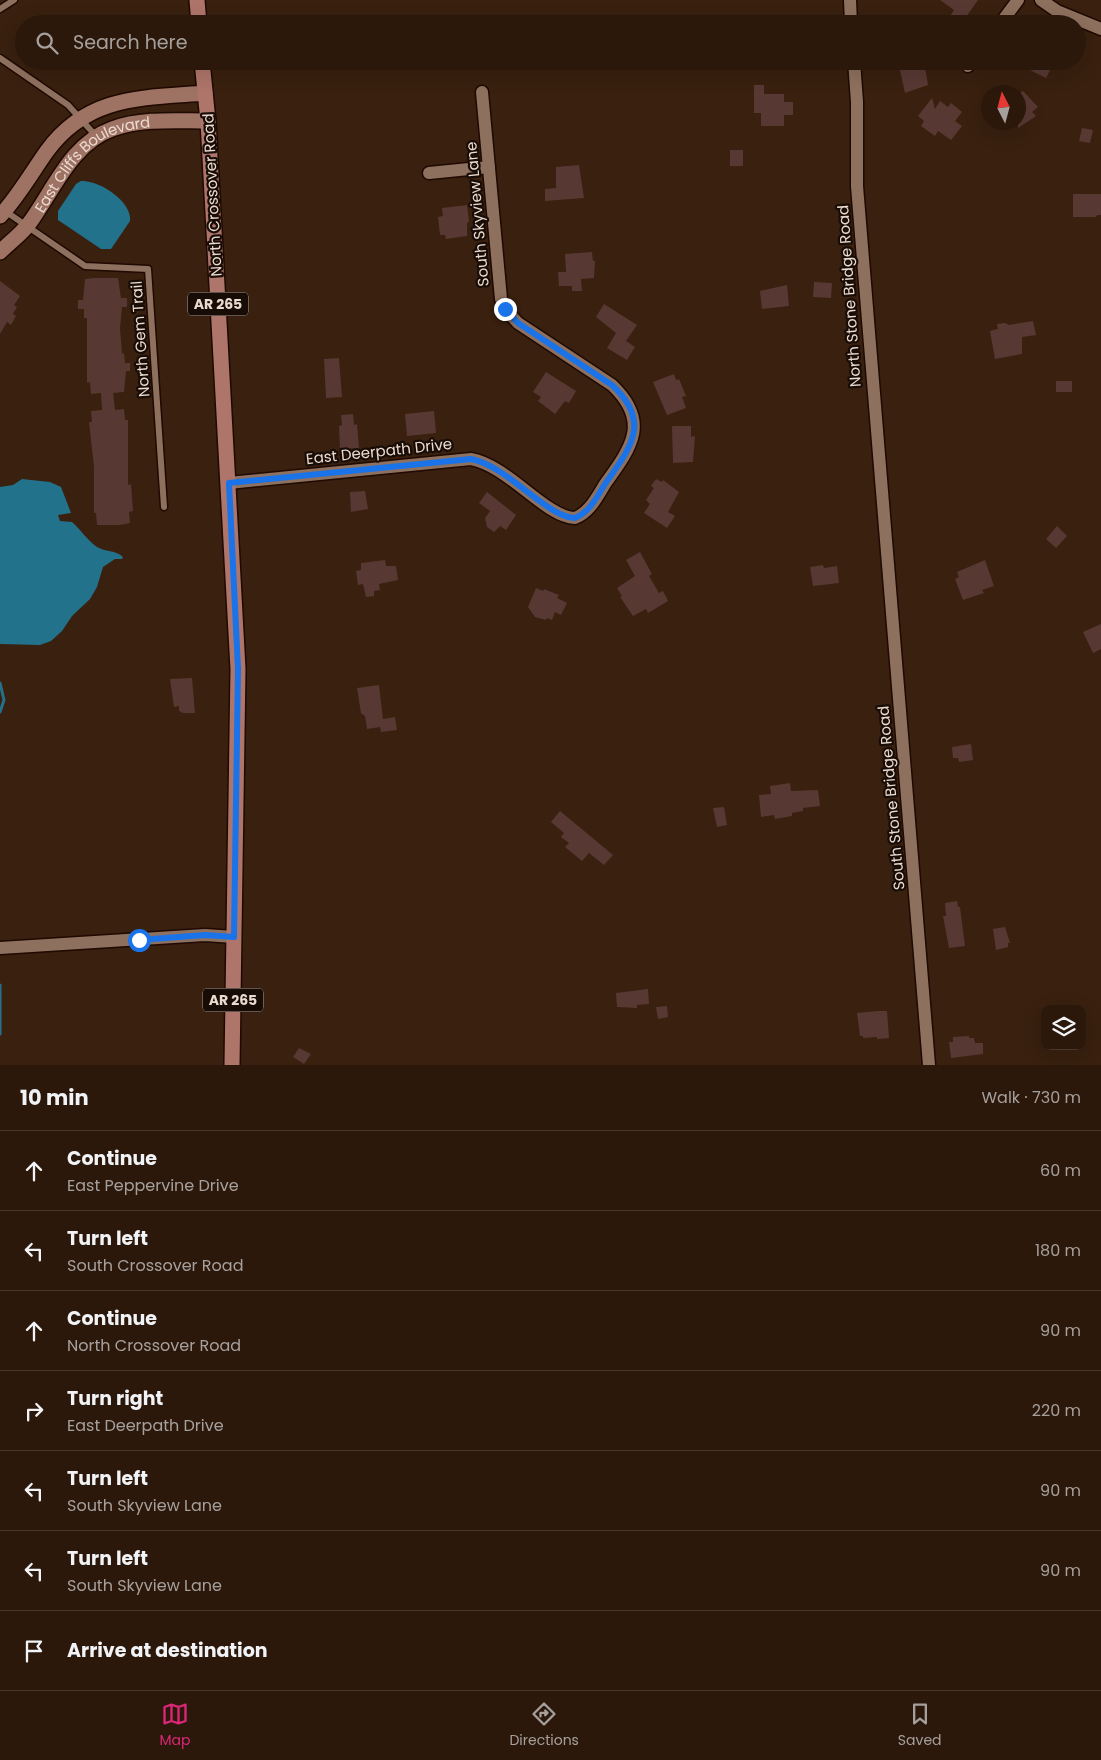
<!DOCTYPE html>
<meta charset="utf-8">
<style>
body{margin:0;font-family:Poppins,sans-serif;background:#332114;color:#f1f3f6}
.controls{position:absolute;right:15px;bottom:15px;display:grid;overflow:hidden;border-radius:10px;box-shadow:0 5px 20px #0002}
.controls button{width:45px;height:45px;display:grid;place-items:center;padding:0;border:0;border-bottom:1px solid #47372c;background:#2b180b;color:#f1f3f6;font:25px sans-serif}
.compass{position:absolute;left:981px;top:85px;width:45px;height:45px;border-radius:50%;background:#2b180b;box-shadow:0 5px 20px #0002;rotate:354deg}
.stop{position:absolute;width:15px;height:15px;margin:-11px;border:4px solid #1a73e8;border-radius:50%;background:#fff}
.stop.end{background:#1a73e8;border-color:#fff;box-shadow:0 1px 5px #0008}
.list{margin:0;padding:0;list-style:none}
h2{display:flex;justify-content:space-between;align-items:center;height:65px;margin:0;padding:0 20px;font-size:21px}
h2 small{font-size:16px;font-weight:400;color:#a6a09d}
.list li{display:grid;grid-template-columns:32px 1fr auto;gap:15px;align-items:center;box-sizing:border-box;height:80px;padding:0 20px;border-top:1px solid #47372c}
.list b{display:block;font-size:19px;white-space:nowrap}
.list p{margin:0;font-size:16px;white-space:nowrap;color:#a6a09d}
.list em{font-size:16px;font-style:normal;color:#a6a09d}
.icon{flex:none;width:28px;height:28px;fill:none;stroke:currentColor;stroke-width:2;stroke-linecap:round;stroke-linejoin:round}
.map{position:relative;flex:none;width:1101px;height:1065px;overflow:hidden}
.search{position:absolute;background:#2b180b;box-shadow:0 5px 20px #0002;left:15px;right:15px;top:15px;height:55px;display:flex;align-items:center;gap:12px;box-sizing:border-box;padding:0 18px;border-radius:28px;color:#a6a09d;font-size:19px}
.sheet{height:625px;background:#2b180b}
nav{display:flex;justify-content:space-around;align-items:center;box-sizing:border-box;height:70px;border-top:1px solid #47372c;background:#2b180b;font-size:14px;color:#a6a09d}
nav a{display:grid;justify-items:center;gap:2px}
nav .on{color:#db2777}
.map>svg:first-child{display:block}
.water{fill:#23728b}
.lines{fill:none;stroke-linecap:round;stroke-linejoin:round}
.stream{stroke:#23728b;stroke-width:3}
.building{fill:#583833}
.lane-casing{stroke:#1f0900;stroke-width:9}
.street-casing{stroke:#1f0900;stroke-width:15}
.secondary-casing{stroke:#1f0900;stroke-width:18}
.primary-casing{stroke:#1f0900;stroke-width:18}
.lane{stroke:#8e705e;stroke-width:6}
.street{stroke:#8e705e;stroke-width:12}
.secondary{stroke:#9e7364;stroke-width:15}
.primary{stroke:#ae756a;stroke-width:15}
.route{stroke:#1a73e8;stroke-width:6}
.labels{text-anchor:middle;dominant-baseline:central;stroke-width:4.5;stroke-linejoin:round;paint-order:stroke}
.shield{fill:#180d06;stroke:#ac9c93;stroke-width:1}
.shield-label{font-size:14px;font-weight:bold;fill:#ebdad0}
.street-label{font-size:15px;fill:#ebdad0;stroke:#180d06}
</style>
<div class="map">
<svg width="1101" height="1065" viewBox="0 0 1101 1065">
<rect width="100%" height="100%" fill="#39200f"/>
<g class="water">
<path d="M81,181C99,180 132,201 130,221L111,249H101L58,220V211L76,184Z"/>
<path d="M22,479L50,482L61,487L71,513L58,515L60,521L72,522C81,530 87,540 97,547C105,552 116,550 123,557L122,559H115L103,567L97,587L90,599L72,616L62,631L51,641L40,645L0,644V487L13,485Z"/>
</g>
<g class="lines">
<g class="stream">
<polyline points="0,683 4,700 0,712"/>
<polyline points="0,985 0,1034"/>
</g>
</g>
<g class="building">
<polygon points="940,0 978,0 961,24 945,24 954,10"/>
<polygon points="898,61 924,61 928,85 905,93"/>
<polygon points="1030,61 1055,61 1046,78 1026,68"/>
<polygon points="754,85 764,85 764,94 784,94 784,102 793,102 793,115 784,115 784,126 761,126 761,113 754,113"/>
<polygon points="1023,91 1038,107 1032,112 1036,116 1018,128 1018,94"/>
<polygon points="932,98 935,109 940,101 948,107 951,103 962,112 955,121 962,126 951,140 938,131 935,136 921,126 924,121 918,116"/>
<polygon points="1082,128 1093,130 1090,143 1079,141"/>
<rect x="730" y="150" width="13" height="16"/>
<polygon points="579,165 584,198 545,201 545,189 556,188 556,167"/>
<polygon points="1073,194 1101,194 1101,215 1097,215 1096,217 1073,217"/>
<polygon points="467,205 469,221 467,223 467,236 446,239 445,235 440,235 438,217 443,216 442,208"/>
<polygon points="592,252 593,261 595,261 594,278 581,279 582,291 572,291 572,286 559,286 558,272 566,272 565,254"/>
<polygon points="95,278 118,278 121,298 127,298 127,307 122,307 120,328 122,354 124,353 125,363 130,363 130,371 126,371 124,392 113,393 115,410 124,409 125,420 128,420 128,485 131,484 133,511 129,512 130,523 120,525 97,525 96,513 94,513 94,467 89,422 92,422 91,411 102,410 101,393 91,394 90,382 87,383 87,318 84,318 84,309 78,309 78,300 83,300 85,279"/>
<polygon points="0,281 20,296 14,305 17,307 13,314 16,316 11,325 7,322 0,334"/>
<polygon points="814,282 832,283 831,298 813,297"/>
<polygon points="787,285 789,306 762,309 760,291"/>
<polygon points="604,304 637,325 626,341 635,347 627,360 607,348 616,333 596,317"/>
<polygon points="1033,321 1036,335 1022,337 1022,354 995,359 990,331 998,329 997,324 1005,323 1009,325"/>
<polygon points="339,358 342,397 326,398 324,359"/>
<polygon points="546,372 576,391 569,403 565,401 555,414 538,401 541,397 533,392"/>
<polygon points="674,374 676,380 679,379 686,396 682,397 686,408 667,415 653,382"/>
<rect x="1056" y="381" width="16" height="11"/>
<polygon points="434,411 436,433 407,436 405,414"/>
<polygon points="353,414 354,425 357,424 359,448 340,449 339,426 342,425 341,415"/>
<polygon points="672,426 691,426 691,437 695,436 693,462 673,463"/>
<polygon points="656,479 662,482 663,480 679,492 668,512 675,516 667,528 644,513 650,504 646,500 654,488 651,486"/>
<polygon points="365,491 368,509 351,512 350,492"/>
<polygon points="487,492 516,515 506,530 500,526 494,532 487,527 485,518 490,511 479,503"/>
<polygon points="1057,526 1067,536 1056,548 1046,539"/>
<polygon points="640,552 652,574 649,576 659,593 663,591 668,601 648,613 646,609 633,616 620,597 622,596 617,588 635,576 626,560"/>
<polygon points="385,560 386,566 396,566 398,580 379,584 380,590 374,591 374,596 366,597 363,584 358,585 356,571 361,570 361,563"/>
<polygon points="985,560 994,586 982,590 984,593 963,600 955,579 959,577 957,572"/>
<polygon points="823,565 824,568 837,566 839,583 813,586 810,567"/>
<polygon points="536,588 543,591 544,589 559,595 557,598 567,603 561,615 555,612 552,620 547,618 546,620 535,617 528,607"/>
<polygon points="1101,624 1101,649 1093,653 1083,632"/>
<polygon points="192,678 195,713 183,713 179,711 179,706 174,707 170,679"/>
<polygon points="379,685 383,719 395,717 397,730 381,732 380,727 367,729 365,716 361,713 357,688"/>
<polygon points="971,744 973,760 959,762 958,758 953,758 952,747"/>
<polygon points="790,783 791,791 818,790 820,806 803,808 803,811 792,813 792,816 775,819 774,815 761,817 759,795 771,794 770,786"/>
<polygon points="724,807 727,825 717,827 713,808"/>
<polygon points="560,811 613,855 604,865 589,853 582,861 565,847 569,843 561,837 564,833 551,822"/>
<polygon points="957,901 958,907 960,907 965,946 949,948 943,916 946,916 945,903"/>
<polygon points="1005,927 1010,943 1008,943 1008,947 996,950 993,929"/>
<polygon points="648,989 649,1004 637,1005 637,1008 617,1007 616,993"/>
<polygon points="667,1006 668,1017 658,1019 656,1007"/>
<polygon points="878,1011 887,1011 889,1038 877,1039 877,1037 863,1038 863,1036 860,1036 857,1013"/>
<polygon points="969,1036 969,1038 974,1038 975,1043 983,1043 983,1054 951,1058 949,1042 953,1042 953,1037"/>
<polygon points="299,1048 311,1054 304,1064 293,1057"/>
</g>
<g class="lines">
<defs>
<g id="lane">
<polyline points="0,9 14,0"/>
<polyline points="0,58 68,105 96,136"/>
<polyline points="5,211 85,266 148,269 164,507"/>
</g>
<g id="street">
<polyline points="850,0 851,24"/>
<polyline points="1041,0 1057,11 1101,29"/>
<polyline points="1000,24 1018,0"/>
<polyline points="854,61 857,102 857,186 929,1065"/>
<polyline points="968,66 971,61"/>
<polyline points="429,173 489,167"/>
<path d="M229,483L471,459C509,466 545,517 575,518C590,512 597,497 605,484C631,448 651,422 612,385L518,323L505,309L501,299L482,92"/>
<polyline points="0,948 205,935 234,937"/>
</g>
<g id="secondary">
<path d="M0,216C18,197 32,172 47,151C88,95 143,98 205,93"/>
<path id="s1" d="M0,252C9,243 20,235 28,225C53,192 70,144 112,129C142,118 177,121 208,121"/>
</g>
<g id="primary">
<polyline points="197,0 199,24"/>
<polyline points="202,61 208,121 238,669 232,1065"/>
</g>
</defs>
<use href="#lane" class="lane-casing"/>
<use href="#street" class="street-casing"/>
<use href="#secondary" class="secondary-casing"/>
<use href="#primary" class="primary-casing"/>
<use href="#lane" class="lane"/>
<use href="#street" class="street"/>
<use href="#secondary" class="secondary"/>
<use href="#primary" class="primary"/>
</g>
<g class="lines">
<path class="route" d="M139,940L205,935L234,937L238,669L229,483L471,459C508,466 546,517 575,518C590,512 597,497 605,484C631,447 652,422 612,385L518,323L505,309"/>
</g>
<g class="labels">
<g class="shield">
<rect x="188" y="292.5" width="60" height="23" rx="4"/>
<rect x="203" y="988.5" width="60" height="23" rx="4"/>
</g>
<g class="shield-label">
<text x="218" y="304">AR 265</text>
<text x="233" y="1000">AR 265</text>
</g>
<g class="street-label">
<text stroke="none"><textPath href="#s1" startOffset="132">East Cliffs Boulevard</textPath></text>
<text transform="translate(212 195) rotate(-93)">North Crossover Road</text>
<text transform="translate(477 214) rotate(-95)">South Skyview Lane</text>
<text transform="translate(849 296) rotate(-94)">North Stone Bridge Road</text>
<text transform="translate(140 339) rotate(-94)">North Gem Trail</text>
<text transform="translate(379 451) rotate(-6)">East Deerpath Drive</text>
<text transform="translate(891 798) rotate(-95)">South Stone Bridge Road</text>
</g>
</g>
</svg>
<div class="controls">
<button><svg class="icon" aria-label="layers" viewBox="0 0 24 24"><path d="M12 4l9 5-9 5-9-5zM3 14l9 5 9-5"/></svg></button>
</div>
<svg class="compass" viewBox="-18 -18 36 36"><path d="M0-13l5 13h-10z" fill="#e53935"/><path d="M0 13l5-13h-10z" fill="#a6a09d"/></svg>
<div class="stop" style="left:139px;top:940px"></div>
<div class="stop end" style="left:505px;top:309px"></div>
<div class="search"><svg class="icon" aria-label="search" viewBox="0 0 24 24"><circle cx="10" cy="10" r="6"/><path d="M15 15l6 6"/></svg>Search here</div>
</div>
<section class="sheet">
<h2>10 min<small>Walk · 730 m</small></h2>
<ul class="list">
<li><svg class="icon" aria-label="ahead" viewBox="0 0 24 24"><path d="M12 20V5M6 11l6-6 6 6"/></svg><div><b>Continue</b><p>East Peppervine Drive</p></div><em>60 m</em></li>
<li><svg class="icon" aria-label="left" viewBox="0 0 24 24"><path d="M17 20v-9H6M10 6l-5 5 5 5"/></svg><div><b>Turn left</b><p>South Crossover Road</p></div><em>180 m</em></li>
<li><svg class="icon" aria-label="ahead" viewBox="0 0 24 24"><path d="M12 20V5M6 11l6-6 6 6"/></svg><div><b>Continue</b><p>North Crossover Road</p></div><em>90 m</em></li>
<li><svg class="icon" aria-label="right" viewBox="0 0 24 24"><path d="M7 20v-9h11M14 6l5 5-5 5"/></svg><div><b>Turn right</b><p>East Deerpath Drive</p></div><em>220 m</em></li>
<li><svg class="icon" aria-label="left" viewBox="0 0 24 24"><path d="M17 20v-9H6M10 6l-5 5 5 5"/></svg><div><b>Turn left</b><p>South Skyview Lane</p></div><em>90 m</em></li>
<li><svg class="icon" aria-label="left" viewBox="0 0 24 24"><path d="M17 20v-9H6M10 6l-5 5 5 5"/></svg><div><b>Turn left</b><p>South Skyview Lane</p></div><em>90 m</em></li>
<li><svg class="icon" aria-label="arrive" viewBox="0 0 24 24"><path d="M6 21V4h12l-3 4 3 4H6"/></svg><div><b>Arrive at destination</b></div></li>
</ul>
</section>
<nav>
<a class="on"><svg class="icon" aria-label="map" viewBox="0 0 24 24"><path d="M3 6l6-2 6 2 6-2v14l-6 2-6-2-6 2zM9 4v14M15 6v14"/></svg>Map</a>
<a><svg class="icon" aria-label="directions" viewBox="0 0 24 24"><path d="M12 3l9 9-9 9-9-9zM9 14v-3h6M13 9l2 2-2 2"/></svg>Directions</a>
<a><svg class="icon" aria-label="saved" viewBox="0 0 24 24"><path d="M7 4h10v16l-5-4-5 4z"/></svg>Saved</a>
</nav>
